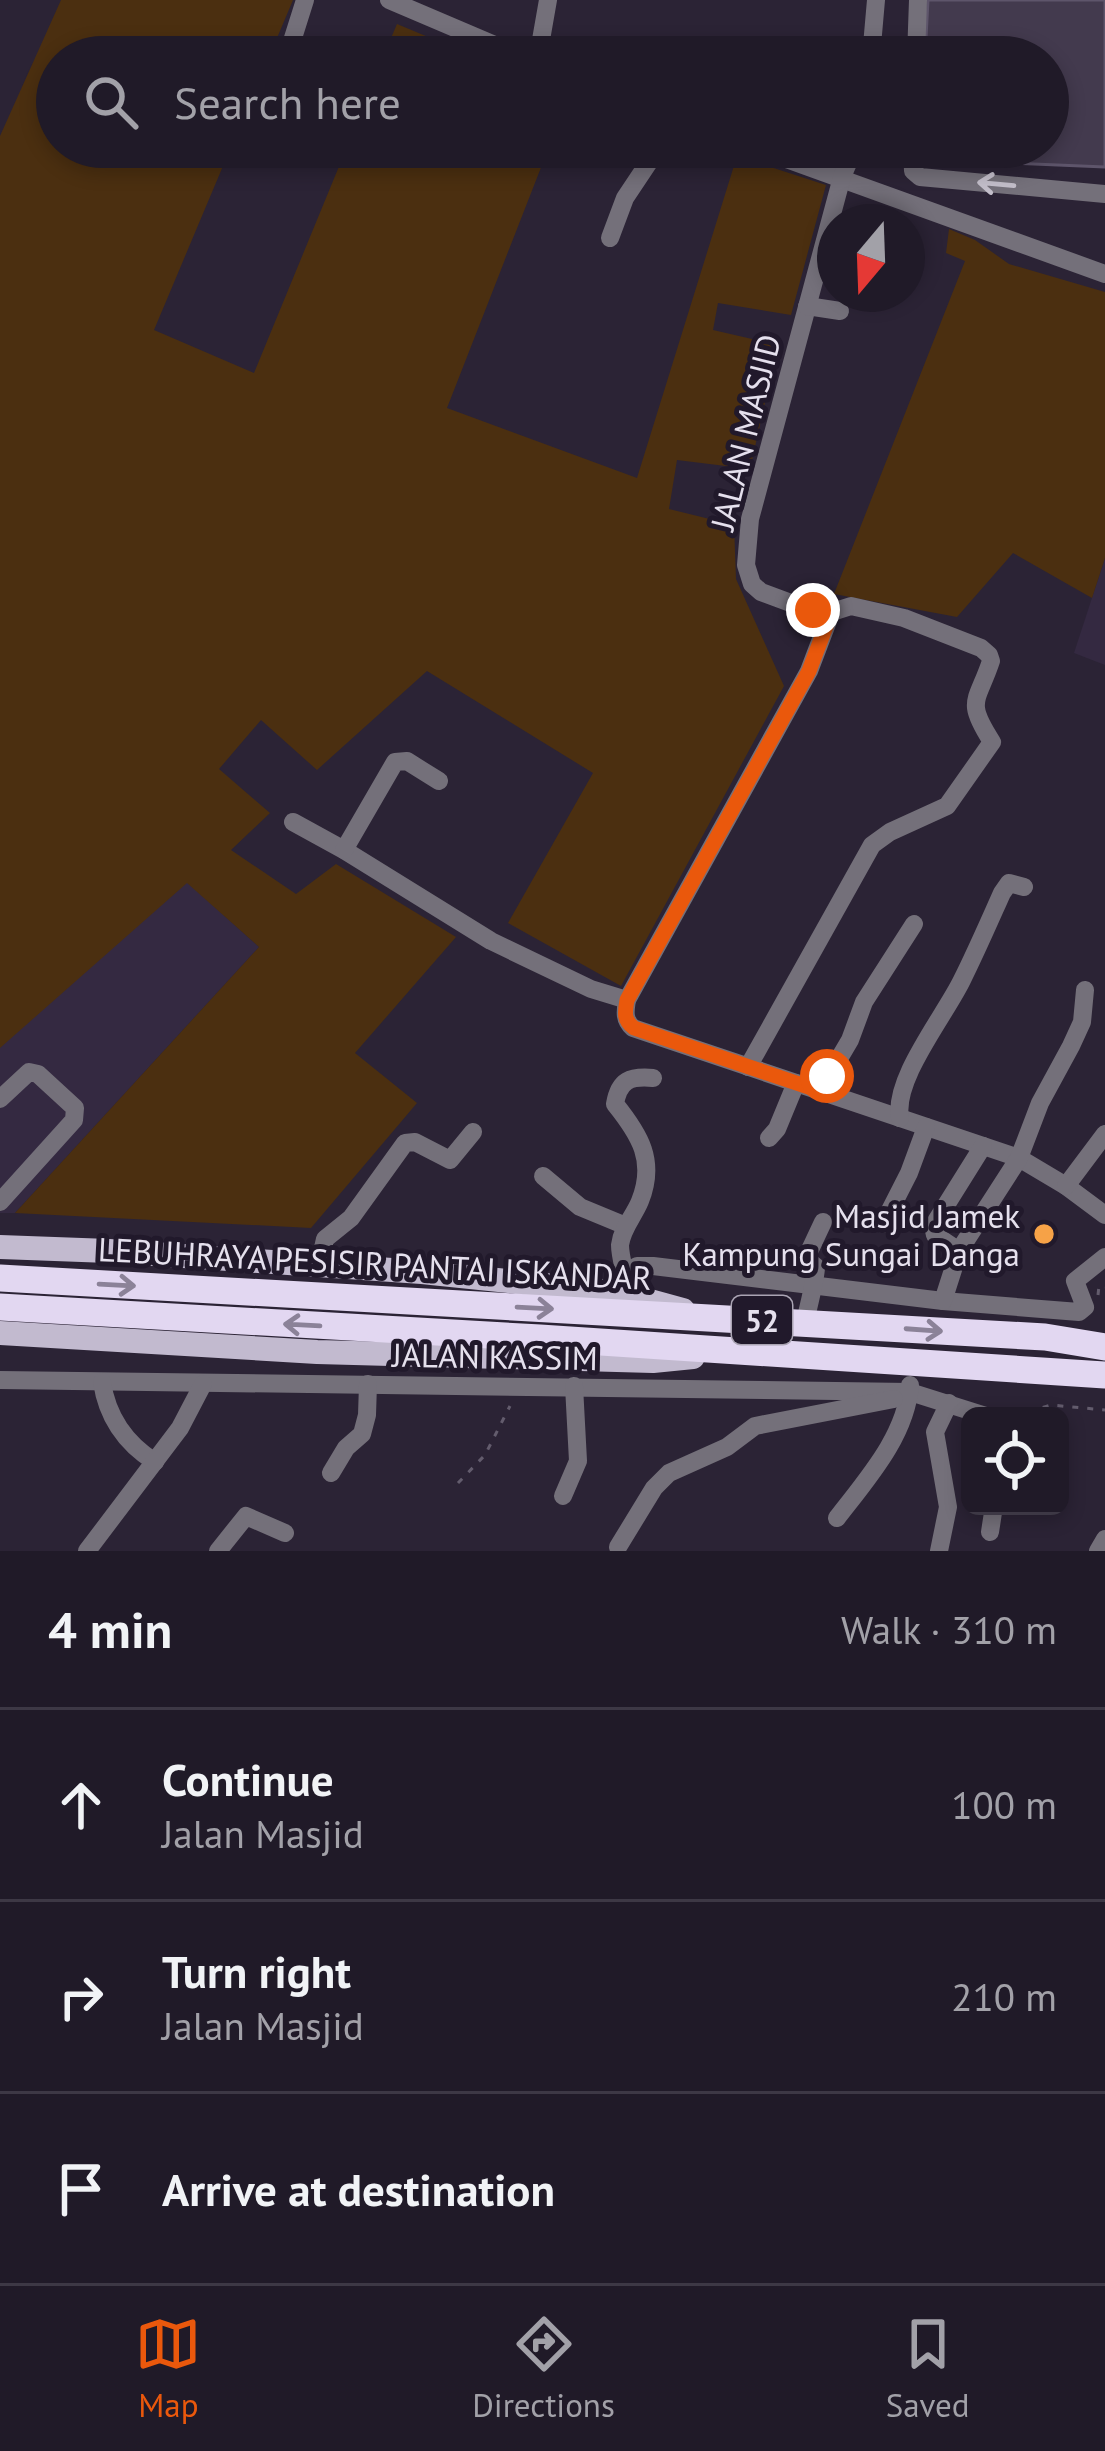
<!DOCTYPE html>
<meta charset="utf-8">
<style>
body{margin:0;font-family:"PT Sans",sans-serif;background:#282330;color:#f1f3f6}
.controls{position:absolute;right:36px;bottom:36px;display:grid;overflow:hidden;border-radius:18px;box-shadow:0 6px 18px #0003}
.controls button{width:108px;height:108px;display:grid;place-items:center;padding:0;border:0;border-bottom:3px solid #3d3845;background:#201a28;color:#f1f3f6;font:60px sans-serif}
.compass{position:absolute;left:817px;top:204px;width:108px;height:108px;border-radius:50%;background:#201a28;box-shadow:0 6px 18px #0003;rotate:199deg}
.stop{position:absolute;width:36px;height:36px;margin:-27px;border:9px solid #ea580c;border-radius:50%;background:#fff}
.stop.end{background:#ea580c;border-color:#fff;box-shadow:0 3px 12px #0008}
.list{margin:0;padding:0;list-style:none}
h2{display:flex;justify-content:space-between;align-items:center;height:156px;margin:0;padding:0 48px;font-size:51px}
h2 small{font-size:39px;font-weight:400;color:#a2a1a8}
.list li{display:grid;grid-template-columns:78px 1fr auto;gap:36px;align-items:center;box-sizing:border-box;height:192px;padding:0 48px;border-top:3px solid #3d3845}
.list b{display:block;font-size:45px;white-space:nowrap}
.list p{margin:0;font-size:39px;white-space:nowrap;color:#a2a1a8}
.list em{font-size:39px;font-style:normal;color:#a2a1a8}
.icon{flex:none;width:66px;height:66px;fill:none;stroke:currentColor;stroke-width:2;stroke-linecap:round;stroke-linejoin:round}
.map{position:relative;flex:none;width:1105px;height:1551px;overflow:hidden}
.search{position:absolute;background:#201a28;box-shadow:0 6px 18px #0003;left:36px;right:36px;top:36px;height:132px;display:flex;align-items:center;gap:30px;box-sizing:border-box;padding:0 42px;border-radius:66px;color:#a2a1a8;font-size:45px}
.sheet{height:732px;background:#201a28}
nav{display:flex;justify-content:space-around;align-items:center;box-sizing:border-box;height:168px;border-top:3px solid #3d3845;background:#201a28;font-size:33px;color:#a2a1a8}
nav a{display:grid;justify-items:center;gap:6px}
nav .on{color:#ea580c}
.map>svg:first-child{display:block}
.built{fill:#342941}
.green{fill:#4b2f10}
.building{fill:#433a4e;stroke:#5e556b;stroke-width:3}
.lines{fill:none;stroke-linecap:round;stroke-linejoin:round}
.path{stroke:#635c6d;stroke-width:3;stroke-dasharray:6 9;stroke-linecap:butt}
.minor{stroke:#74707a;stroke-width:18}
.major{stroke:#c2bacf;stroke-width:24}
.highway{stroke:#e2d7f1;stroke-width:27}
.oneway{stroke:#c3beca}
.oneway2{stroke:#8b8298}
.route{stroke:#ea580c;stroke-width:15}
.poi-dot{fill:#f6a247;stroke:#21192b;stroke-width:4.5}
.labels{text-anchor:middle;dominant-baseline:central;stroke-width:10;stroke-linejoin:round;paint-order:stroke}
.shield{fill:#21192b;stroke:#aaa4b3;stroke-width:3}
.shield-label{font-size:30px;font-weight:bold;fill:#e5e0ed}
.street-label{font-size:33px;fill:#e5e0ed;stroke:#21192b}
.poi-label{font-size:33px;fill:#e5e0ed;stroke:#21192b;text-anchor:end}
</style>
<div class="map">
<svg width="1105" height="1551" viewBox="0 0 1105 1551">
<rect width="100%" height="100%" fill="#2b2335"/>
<g class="built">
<polygon points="1105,558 1105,665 1074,653"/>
<polygon points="187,882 259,947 15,1213 0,1213 0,1041"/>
</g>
<g class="green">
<polygon points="61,0 293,0 269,57 57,57 57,147 231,147 154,330 254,373 347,147 549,147 447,408 637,478 737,156 826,185 791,315 718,303 713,330 778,345 750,469 677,460 669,509 734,525 736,579 784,686 621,986 508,923 593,773 427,671 317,770 261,720 219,769 270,813 231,850 296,894 336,864 456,937 355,1053 417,1103 311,1228 15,1213 259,947 187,883 0,1048 0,136"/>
<polygon points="397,24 476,57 383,57"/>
<polygon points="949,229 975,240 1009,264 1105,292 1105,558 1092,598 1013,553 957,617 834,594 965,261 946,253"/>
</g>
<polygon class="building" points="928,0 1105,0 1105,167 921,159 922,147 1048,147 1048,57 925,57"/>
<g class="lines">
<g class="path">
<polyline points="1098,1295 1099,1286 1105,1287"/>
<polyline points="1014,1416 1051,1405 1105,1410"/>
<polyline points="458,1483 485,1455 510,1406"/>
</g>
<g class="minor">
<polyline points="389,0 523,57"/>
<polyline points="287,57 305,0"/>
<polyline points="538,57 548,0"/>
<polyline points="871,57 876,0"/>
<polyline points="916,57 918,0"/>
<polyline points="753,147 1105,274"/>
<path d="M855,147L842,177L750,519L746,565L752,584L761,592L823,615L828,621L809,671L627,1000C625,1012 624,1020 633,1028L1019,1158L1066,1186L1105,1215"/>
<polyline points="912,147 913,171 920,177 1105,194"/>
<polyline points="610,238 625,198 659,147"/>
<polyline points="807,306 840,311"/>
<polyline points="293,822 344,850 491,941 591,989 627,1000"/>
<polyline points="344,850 395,762 407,761 439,781"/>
<path d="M748,1067L872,845L890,832L947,806L992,742C965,700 977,703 991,661L989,655L981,648L904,618L851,606L823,615"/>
<polyline points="820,1091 850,1040 864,1002 914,924"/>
<polyline points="0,1099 29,1072 38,1074 75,1108 74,1120 0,1202"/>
<path d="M900,1118C893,1079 944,1017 962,980C976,952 989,922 1002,893L1009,883L1024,887"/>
<polyline points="769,1138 777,1129 796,1083"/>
<polyline points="543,1176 580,1207 626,1226"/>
<polyline points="1066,1186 1105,1134"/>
<polyline points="883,1224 909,1173 926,1127"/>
<polyline points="959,1251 935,1235 933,1226 983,1146"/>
<polyline points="319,1266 325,1239 351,1218 405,1143 415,1142 450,1160 473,1132"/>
<path d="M625,1274C623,1265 620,1254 620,1245C622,1228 634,1216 640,1201C656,1161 640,1135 615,1104C619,1080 630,1076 653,1078"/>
<polyline points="621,1293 625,1274 637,1266 653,1266 943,1301 1079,1312 1085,1307 1075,1281 1105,1257"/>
<polyline points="943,1301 959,1251 1019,1158 1040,1103 1071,1046 1082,1022 1085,990"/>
<path d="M805,1322C808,1308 816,1278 816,1267L810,1262L808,1254L823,1222"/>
<polyline points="0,1380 910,1392 986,1416"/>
<path d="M102,1382C107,1416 125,1443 155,1462"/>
<polyline points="331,1473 346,1448 362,1434 367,1415 368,1384"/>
<polyline points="563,1496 578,1461 574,1386"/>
<path d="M837,1518C867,1479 906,1436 910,1385"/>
<polyline points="990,1532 994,1506"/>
<polyline points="618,1547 654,1488 669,1473 727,1447 755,1426 894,1399"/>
<polyline points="87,1551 180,1428 203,1384"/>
<polyline points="218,1551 246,1516 285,1533"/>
<polyline points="939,1551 948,1507 935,1432 949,1403"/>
<polyline points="1098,1551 1105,1539"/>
</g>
<g class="major">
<polyline points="0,1247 109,1251 422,1272 621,1293 683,1310"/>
<polyline points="0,1333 317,1352 653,1361 693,1357"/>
</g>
<g class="highway">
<polyline points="0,1278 1045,1337 1105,1347"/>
<polyline points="0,1307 540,1338 1105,1375"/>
</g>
</g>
<defs><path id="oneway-shaft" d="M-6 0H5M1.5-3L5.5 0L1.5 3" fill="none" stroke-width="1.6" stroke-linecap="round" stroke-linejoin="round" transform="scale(3)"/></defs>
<use class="oneway" href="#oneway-shaft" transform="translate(996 184) rotate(-175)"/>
<g class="oneway2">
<use href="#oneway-shaft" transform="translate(117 1285) rotate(3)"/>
<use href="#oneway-shaft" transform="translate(535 1308) rotate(3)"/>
<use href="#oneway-shaft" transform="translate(302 1325) rotate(-177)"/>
<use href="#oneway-shaft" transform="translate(924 1330) rotate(4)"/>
</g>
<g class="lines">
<path class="route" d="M813,610L823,614L828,621L809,671L627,1000C625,1012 623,1020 634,1028L820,1091L827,1076"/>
</g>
<circle class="poi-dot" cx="1044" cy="1234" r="12"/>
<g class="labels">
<rect class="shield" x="732" y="1296" width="60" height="48" rx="9"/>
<g class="shield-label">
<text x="762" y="1320">52</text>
</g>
<g class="street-label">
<text transform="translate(745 432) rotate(-76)">JALAN MASJID</text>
<text transform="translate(375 1263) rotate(3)">LEBUHRAYA PESISIR PANTAI ISKANDAR</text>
<text transform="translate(495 1356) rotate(1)">JALAN KASSIM</text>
</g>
<g class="poi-label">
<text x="1020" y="1215">Masjid Jamek<tspan x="1020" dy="38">Kampung Sungai Danga</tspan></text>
</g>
</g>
</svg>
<div class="controls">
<button><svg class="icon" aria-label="locate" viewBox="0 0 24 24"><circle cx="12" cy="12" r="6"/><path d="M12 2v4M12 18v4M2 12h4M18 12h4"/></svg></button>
</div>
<svg class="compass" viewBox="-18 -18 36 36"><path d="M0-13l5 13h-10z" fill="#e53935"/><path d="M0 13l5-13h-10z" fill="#a2a1a8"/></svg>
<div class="stop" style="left:827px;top:1076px"></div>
<div class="stop end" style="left:813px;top:610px"></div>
<div class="search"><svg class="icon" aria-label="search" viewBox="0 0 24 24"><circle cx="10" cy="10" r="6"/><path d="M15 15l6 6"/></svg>Search here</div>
</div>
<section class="sheet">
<h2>4 min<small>Walk · 310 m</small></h2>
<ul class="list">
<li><svg class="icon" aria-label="ahead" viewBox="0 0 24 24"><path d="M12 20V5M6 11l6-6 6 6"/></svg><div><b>Continue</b><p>Jalan Masjid</p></div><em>100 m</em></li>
<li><svg class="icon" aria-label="right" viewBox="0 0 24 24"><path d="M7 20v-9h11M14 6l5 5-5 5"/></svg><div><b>Turn right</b><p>Jalan Masjid</p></div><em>210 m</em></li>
<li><svg class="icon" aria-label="arrive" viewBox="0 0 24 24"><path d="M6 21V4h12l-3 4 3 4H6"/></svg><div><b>Arrive at destination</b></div></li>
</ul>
</section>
<nav>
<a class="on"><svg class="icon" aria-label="map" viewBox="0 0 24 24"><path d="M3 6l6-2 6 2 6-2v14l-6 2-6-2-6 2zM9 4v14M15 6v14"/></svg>Map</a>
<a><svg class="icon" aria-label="directions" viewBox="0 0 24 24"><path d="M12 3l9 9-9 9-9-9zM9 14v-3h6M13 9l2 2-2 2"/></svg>Directions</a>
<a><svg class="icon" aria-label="saved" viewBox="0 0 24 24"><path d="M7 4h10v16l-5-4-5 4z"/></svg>Saved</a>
</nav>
